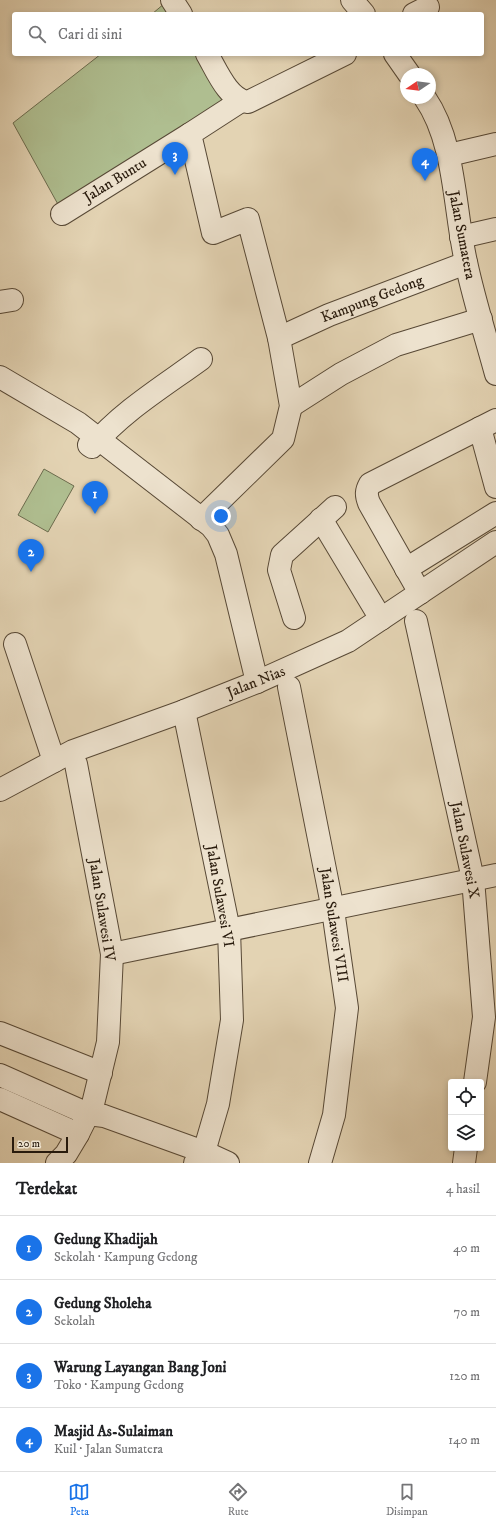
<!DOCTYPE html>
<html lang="id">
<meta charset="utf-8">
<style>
body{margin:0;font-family:"IM FELL DW Pica",serif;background:#f6f6f6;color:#202124}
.controls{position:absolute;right:12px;bottom:12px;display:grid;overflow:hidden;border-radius:4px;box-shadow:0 2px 6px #0003}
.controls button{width:36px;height:36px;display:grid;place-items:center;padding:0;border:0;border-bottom:1px solid #e0e0e0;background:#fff;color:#202124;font:20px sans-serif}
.compass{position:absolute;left:400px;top:68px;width:36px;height:36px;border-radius:50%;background:#fff;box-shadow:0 2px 6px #0003;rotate:257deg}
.scale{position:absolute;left:12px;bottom:10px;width:56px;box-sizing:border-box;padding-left:4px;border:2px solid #291b0d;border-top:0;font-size:11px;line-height:14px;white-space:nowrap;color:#291b0d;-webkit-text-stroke:3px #ede2ce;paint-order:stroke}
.you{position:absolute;left:221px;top:516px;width:14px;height:14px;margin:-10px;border:3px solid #fff;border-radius:50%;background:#1a73e8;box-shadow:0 0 0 6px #1a73e833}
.badge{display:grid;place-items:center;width:26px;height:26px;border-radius:50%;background:#1a73e8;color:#fff;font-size:13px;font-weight:700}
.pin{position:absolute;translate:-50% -33px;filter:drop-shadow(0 1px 2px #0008)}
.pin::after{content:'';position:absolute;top:21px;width:14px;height:12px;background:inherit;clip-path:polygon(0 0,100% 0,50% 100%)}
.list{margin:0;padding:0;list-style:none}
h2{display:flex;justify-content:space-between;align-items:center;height:52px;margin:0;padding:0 16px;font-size:17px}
h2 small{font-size:13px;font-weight:400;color:#757577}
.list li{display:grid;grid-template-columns:26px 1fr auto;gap:12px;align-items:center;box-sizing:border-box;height:64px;padding:0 16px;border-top:1px solid #e0e0e0}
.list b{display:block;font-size:15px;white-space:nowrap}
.list p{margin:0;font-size:13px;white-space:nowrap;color:#757577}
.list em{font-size:13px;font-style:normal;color:#757577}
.icon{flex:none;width:22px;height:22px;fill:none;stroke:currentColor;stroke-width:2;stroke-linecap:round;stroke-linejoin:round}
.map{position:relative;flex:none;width:496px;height:1163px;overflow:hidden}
.search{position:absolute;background:#fff;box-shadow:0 2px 6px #0003;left:12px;right:12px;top:12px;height:44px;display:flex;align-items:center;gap:10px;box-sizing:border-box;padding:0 14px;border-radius:4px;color:#757577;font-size:15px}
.sheet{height:308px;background:#fff}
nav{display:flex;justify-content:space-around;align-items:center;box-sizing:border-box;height:56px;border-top:1px solid #e0e0e0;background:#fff;font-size:11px;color:#757577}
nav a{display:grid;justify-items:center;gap:2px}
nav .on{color:#1a73e8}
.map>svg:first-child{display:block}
.green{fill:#afbe90;stroke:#6c6c4e}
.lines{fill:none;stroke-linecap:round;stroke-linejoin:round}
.minor-casing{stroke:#584936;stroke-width:24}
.minor{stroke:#ede2ce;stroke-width:22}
.labels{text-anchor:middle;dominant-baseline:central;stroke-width:3;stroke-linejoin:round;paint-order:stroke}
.street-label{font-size:15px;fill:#291b0d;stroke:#ede2ce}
</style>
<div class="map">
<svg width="496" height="1163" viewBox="0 0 496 1163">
<rect width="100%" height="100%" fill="#e3d3b3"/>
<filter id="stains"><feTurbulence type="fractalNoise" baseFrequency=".005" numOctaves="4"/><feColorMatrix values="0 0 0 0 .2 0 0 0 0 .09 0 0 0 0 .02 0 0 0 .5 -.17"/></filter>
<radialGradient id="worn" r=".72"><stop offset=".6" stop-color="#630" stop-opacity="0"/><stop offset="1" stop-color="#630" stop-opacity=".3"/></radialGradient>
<g class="green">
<polygon points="165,3 172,14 152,14"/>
<polygon points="101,54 197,54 227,103 60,208 13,123"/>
<polygon points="44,469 74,486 48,532 18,515"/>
</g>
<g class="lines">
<defs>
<g id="minor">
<polyline points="172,0 181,14"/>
<polyline points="352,0 364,14"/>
<polyline points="414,14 428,7"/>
<path d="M207,54C216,69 228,100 248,102L345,54"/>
<polyline points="395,54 409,74"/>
<path d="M425,98C456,143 454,210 466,262C474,300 486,337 496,374"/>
<polyline points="449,155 496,144"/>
<polyline points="62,214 190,134"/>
<polyline points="461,237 496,229"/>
<polyline points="0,302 12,300"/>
<polyline points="279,338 329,315 466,263"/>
<polyline points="0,377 78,423 211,526 218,535 226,554 257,682"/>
<polyline points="291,406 341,374 396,345 481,319"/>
<polyline points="480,428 496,487"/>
<path d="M89,445L92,447C121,412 164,386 201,359"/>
<polyline points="201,519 283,439 291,406 279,338 248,219 213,233 190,134 241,101"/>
<polyline points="321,519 381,619"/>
<polyline points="406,569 496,513"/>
<path d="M420,593L369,503C366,495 366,491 370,484L496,420"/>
<polyline points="294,618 279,570 282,555 335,507"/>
<polyline points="416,621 473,879 484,1017 475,1082"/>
<polyline points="15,644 54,761"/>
<polyline points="289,687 333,910 347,1008 334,1115 320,1163"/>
<polyline points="184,711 229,930 232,1020 218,1104 204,1152 195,1163"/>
<polyline points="0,790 73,751 184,711 257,682 348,641 496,542"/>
<polyline points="112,954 496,875"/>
<polyline points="0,1033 101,1073"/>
<polyline points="0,1075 88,1114 104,1116 204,1152 228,1163"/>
<polyline points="0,1099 78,1134"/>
<polyline points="57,1163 66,1154 78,1134 93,1104 108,1042 112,954 76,764"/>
<polyline points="464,1163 466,1148"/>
</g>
</defs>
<use href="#minor" class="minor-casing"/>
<use href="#minor" class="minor"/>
</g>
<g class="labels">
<g class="street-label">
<text transform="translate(115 180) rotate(-32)">Jalan Buntu</text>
<text transform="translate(462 235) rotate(79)">Jalan Sumatera</text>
<text transform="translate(372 299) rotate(-21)">Kampung Gedong</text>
<text transform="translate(256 682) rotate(-22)">Jalan Nias</text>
<text transform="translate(465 850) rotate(79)">Jalan Sulawesi X</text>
<text transform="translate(220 896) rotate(80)">Jalan Sulawesi VI</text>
<text transform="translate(102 910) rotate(81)">Jalan Sulawesi IV</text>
<text transform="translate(334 925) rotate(81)">Jalan Sulawesi VIII</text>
</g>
</g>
<rect width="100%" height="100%" filter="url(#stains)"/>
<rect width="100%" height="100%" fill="url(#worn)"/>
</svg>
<div class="controls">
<button><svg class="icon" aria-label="locate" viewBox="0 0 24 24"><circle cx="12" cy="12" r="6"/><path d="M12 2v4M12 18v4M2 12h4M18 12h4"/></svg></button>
<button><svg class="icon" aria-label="layers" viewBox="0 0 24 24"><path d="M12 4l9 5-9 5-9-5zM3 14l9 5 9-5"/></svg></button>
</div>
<svg class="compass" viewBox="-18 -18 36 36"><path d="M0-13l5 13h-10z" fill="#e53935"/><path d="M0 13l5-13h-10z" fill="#757577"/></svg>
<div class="scale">20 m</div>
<div class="you"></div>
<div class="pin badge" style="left:95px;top:514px">1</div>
<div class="pin badge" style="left:31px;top:572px">2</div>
<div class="pin badge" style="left:175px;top:175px">3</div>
<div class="pin badge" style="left:425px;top:181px">4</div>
<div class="search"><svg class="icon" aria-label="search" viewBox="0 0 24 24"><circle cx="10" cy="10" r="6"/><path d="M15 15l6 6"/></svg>Cari di sini</div>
</div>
<section class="sheet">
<h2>Terdekat<small>4 hasil</small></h2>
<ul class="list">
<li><span class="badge">1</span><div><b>Gedung Khadijah</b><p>Sekolah · Kampung Gedong</p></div><em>40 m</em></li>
<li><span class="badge">2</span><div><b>Gedung Sholeha</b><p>Sekolah</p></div><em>70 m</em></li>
<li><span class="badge">3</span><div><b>Warung Layangan Bang Joni</b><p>Toko · Kampung Gedong</p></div><em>120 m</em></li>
<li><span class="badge">4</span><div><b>Masjid As-Sulaiman</b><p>Kuil · Jalan Sumatera</p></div><em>140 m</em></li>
</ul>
</section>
<nav>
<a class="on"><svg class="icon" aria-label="map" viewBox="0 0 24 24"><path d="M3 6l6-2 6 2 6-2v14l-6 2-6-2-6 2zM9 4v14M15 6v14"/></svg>Peta</a>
<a><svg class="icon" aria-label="directions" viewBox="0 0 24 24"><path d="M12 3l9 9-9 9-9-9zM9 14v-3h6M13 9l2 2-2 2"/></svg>Rute</a>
<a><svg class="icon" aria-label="saved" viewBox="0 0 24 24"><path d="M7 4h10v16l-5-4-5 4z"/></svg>Disimpan</a>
</nav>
